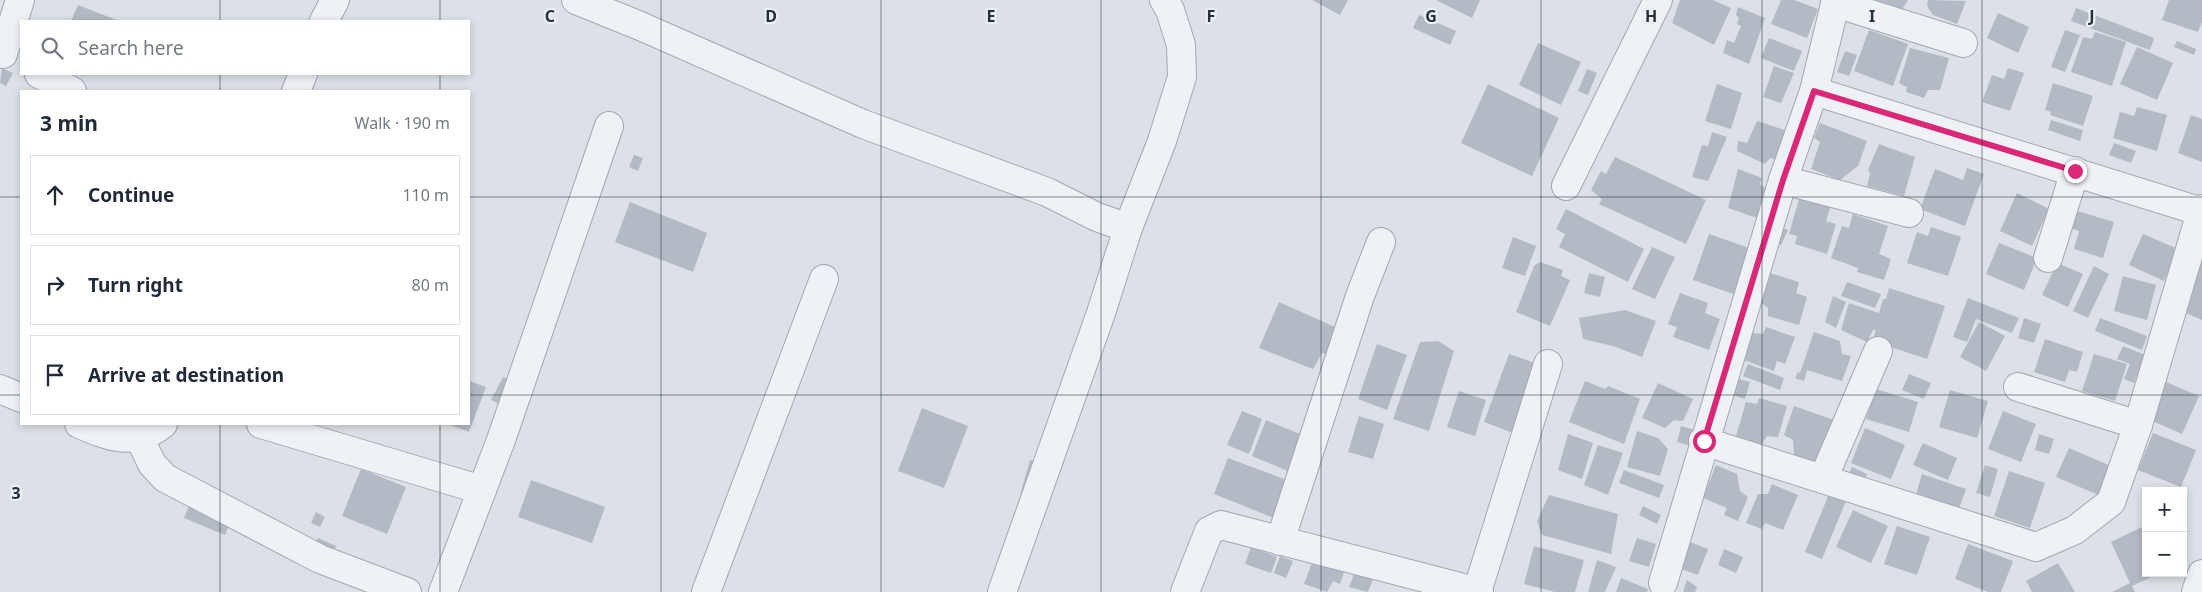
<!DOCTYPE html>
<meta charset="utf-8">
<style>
body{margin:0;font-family:"Noto Sans",sans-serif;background:#f6f6f7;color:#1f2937}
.controls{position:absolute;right:15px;bottom:15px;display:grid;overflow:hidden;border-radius:0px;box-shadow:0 2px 8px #0003}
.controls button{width:45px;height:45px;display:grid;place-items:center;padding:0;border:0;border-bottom:1px solid #e0e1e3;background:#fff;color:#1f2937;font:25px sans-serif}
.stop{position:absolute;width:15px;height:15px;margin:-11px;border:4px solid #db2777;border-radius:50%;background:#fff}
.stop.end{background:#db2777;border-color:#fff;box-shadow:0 1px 5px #0008}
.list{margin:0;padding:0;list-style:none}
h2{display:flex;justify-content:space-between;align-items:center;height:65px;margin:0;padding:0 20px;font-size:21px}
h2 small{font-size:16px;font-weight:400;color:#747a83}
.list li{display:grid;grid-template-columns:32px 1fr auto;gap:15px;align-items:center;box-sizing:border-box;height:80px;margin:0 10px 10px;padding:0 10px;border:1px solid #e0e1e3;border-radius:0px}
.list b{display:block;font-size:19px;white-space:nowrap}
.list em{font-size:16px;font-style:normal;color:#747a83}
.icon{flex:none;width:28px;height:28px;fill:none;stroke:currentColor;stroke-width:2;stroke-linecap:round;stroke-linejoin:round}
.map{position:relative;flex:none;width:2202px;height:592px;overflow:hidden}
.search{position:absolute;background:#fff;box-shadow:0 2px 8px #0003;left:20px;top:20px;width:450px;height:55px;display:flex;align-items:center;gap:12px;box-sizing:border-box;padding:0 18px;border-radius:0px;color:#747a83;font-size:19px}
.panel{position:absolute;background:#fff;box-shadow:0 2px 8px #0003;left:20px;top:90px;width:450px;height:335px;border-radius:0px}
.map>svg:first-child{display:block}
.building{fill:#b3bac3}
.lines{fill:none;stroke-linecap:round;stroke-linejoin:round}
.minor-casing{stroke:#a1a8b1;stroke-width:30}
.minor{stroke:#eef1f5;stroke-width:28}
.route{stroke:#db2777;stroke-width:6}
.grid{fill:none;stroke:#25303d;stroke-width:1;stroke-opacity:0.55}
.grid-label{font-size:16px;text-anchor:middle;font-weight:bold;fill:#25303d;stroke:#ebf0f4;stroke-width:4.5;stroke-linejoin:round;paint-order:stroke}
</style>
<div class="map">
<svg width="2202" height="592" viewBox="0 0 2202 592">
<rect width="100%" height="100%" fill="#dce1e7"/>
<g class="building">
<polygon points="1312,0 1348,0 1340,15"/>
<polygon points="1436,0 1480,0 1472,18"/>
<polygon points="1680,0 1713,0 1731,8 1714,45 1672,23"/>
<polygon points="1781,0 1794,0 1818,9 1807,38 1771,24"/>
<polygon points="1876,0 1908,0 1901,11"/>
<polygon points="1928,0 1966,1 1957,24 1933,15 1927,6"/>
<polygon points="2169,0 2202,0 2202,22 2198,32 2162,20"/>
<polygon points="78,5 119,21 71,21"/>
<polygon points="1738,7 1765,18 1749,64 1723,53 1727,40 1734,43 1741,26 1737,24 1739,18 1736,15"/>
<polygon points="2076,8 2154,38 2150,50 2071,21"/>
<polygon points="1998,13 2029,27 2018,53 1987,38"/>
<polygon points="1419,15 1456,31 1450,45 1413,28"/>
<polygon points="1869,30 1908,44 1893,86 1854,71"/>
<polygon points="2065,30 2080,35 2065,72 2051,67"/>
<polygon points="2095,32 2126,42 2112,86 2071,72 2083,37 2092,39"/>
<polygon points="1769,38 1802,51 1794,71 1761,58"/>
<polygon points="2177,41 2196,49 2194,55 2174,47"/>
<polygon points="1538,43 1581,62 1561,105 1519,85"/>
<polygon points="2137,47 2173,63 2157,100 2120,84"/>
<polygon points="1910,48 1949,58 1940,90 1928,90 1924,98 1906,92 1907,87 1899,83"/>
<polygon points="1845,51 1857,55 1849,76 1837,72"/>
<polygon points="1774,66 1794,73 1781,103 1763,97"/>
<polygon points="2,68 13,73 6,86 0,83"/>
<polygon points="2008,68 2024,73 2010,111 1982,102 1992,75 2004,79"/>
<polygon points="1587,69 1597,73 1588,95 1578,91"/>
<polygon points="2053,83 2093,96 2083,126 2050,115 2051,112 2045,110"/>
<polygon points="1488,84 1559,118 1532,176 1461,143"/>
<polygon points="1717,84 1742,93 1731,129 1705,121"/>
<polygon points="2137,107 2167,115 2157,151 2113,138 2120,112 2134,116"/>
<polygon points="2191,115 2202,119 2202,162 2178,153"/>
<polygon points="2051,120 2083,130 2080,141 2048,130"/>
<polygon points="1757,121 1788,131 1779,160 1770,158 1765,164 1737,151 1738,141 1747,143"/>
<polygon points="1820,123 1867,141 1858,166 1840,180 1811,169 1820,142 1814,138"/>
<polygon points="1712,132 1727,137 1708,181 1692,177 1702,145 1708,146"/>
<polygon points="2114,143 2136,151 2131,163 2109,155"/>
<polygon points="1879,144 1915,157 1904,196 1867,186 1870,173 1868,170"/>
<polygon points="634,155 643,158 638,171 629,167"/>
<polygon points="1615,157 1706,200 1686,244 1599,204 1602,199 1591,190 1601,171 1606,174"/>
<polygon points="1967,168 1984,174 1965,226 1920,209 1935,169 1963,180"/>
<polygon points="1738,169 1762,178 1760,184 1771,193 1763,220 1728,208"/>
<polygon points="2017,193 2049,209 2032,246 2000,231"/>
<polygon points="1800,196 1831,205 1826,221 1836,224 1827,254 1795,244 1797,236 1789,234"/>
<polygon points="630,202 707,233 693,272 615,242"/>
<polygon points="1566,209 1644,249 1628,282 1559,247 1565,234 1556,229"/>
<polygon points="2074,210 2114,222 2103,258 2074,249 2079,231 2068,227"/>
<polygon points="1853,214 1888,226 1879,254 1891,259 1884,280 1857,272 1858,268 1831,258 1842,226 1849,228"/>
<polygon points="1777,225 1788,230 1781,245 1770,240"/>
<polygon points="1931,227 1961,237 1948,276 1907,263 1917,232 1928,236"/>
<polygon points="1709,234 1752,249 1736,295 1693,280"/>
<polygon points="2143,234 2178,249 2164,281 2129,265"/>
<polygon points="1513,237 1536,246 1525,276 1502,268"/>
<polygon points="1999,243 2037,258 2024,290 1986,274"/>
<polygon points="1652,247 1675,257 1655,299 1632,289"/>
<polygon points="2202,252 2202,320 2186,313 2193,291 2187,289"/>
<polygon points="1540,262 1563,270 1561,276 1570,280 1550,326 1516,312 1534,266"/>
<polygon points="2057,263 2083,274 2068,307 2042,295"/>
<polygon points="2094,266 2109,274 2088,318 2073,311"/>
<polygon points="1767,272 1799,282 1796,293 1807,297 1799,325 1768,316 1768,308 1758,301"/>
<polygon points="1589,273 1605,277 1600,297 1584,293"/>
<polygon points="2123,276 2156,285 2147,320 2114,311"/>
<polygon points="1847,282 1881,294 1875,308 1841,296"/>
<polygon points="1889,288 1945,306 1927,359 1872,341 1876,330 1873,330 1867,342 1841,330 1849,303 1879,313 1883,299 1886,299"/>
<polygon points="1680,293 1708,303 1705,313 1720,319 1709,350 1673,337 1677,327 1668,324"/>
<polygon points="1833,296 1846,302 1836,328 1825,322"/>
<polygon points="1968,298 2019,318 2012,333 1976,319 1967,342 1953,337"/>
<polygon points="1279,302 1335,327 1327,354 1322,353 1313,369 1259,348"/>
<polygon points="1625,310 1656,321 1642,357 1613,346 1583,339 1579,318"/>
<polygon points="2024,318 2041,324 2034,343 2018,338"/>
<polygon points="2100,318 2147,336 2142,350 2095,331"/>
<polygon points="1979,322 2005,336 1986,371 1960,357"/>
<polygon points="1766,327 1795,337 1785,364 1777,361 1774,371 1741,359 1750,333 1763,334"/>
<polygon points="1814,332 1840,341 1842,354 1851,356 1842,381 1807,370 1804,381 1795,378 1798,372 1800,373"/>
<polygon points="2045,339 2083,352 2077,372 2069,370 2065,382 2034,372"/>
<polygon points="1438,341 1454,351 1429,431 1393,419 1420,342"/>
<polygon points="1377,344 1407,355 1387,410 1358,399"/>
<polygon points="2123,346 2145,355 2134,383 2124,379 2130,364 2117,359"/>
<polygon points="1509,354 1538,364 1513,433 1484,422"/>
<polygon points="2094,354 2127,364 2115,401 2082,391"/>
<polygon points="1748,364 1784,378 1780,390 1743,376"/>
<polygon points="1909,374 1931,383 1924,399 1902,390"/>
<polygon points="503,377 515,382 503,405 491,400"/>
<polygon points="1738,379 1750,382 1745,399 1733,395"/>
<polygon points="469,381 486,387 469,432 448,424 469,424"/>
<polygon points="1585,381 1605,389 1608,386 1640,399 1624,444 1569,422"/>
<polygon points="2166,382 2199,396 2182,434 2150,420"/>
<polygon points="1658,383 1693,399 1683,421 1674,420 1665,428 1642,418"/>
<polygon points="1876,389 1918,402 1909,432 1866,419"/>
<polygon points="1950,390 1988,401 1977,438 1939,427"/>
<polygon points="1459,391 1486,400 1475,436 1447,427"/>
<polygon points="1759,398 1787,406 1778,437 1767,436 1760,447 1736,436 1746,402 1757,404"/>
<polygon points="1794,406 1834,420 1818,464 1794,456 1793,440 1784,435"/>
<polygon points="922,408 968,426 944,488 898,471"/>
<polygon points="1242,411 1262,419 1249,454 1227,445"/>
<polygon points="2003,411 2036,424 2021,462 1988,449"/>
<polygon points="1359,416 1384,424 1373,459 1348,452"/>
<polygon points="1266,420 1305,436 1290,472 1252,456"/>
<polygon points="1681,426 1699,431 1695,447 1677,442"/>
<polygon points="1865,428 1905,445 1891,479 1851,463"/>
<polygon points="1637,431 1658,438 1668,449 1660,476 1627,467"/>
<polygon points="2153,433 2196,450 2181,487 2138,470"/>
<polygon points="1568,434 1593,443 1582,479 1558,470"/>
<polygon points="2039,434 2054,439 2049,454 2035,450"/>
<polygon points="1923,443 1957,458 1948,480 1913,465"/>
<polygon points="1598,445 1623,453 1608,495 1584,485"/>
<polygon points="2069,448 2113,467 2101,496 2056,477"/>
<polygon points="1228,458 1289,481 1274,518 1214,494"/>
<polygon points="1030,460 1042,463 1034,495 1021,492"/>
<polygon points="1716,465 1737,474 1740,491 1748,497 1738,521 1724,515 1727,508 1703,498"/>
<polygon points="1985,465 1998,469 1990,497 1976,493"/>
<polygon points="1852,467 1867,474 1863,483 1848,476"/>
<polygon points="361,469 406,487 387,534 342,516"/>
<polygon points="1624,470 1664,485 1659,498 1619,483"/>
<polygon points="2009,471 2045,483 2030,528 1994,516"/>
<polygon points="1922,474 1966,489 1958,512 1915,498"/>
<polygon points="531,480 605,507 592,543 518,517"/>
<polygon points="1772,484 1798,495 1783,530 1765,523 1762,529 1746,523 1758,494 1768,494"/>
<polygon points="1829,494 1846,501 1822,559 1805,552"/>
<polygon points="1549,495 1618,514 1611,554 1542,535 1537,521"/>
<polygon points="192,499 232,517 225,535 184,518"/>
<polygon points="1643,506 1661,515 1657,524 1639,515"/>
<polygon points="1853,510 1888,526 1871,563 1836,547"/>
<polygon points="316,512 325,517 320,527 311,523"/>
<polygon points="2146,525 2146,573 2160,573 2132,586 2135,592 2112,592 2130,583 2111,542"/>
<polygon points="1897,526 1930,537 1917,575 1884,564"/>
<polygon points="318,538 336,546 330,559 312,550"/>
<polygon points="1637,538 1656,544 1649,567 1629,561"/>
<polygon points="1685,540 1708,549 1698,575 1676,567"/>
<polygon points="1968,544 2013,561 2001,592 1988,592 1955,579"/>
<polygon points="1534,546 1584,560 1575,592 1555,592 1524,584"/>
<polygon points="1251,547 1277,557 1271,573 1245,564"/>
<polygon points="1724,549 1743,557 1736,573 1718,565"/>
<polygon points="1280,556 1293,561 1286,578 1274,573"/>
<polygon points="1320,560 1345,569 1340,584 1333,581 1327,592 1304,584 1311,565"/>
<polygon points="1597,560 1616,567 1605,592 1588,592"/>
<polygon points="2058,563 2075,592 2032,592 2026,581"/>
<polygon points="1356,569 1374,576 1368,592 1349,587"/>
<polygon points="1621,578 1648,589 1647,592 1616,592"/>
<polygon points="1687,580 1697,587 1695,592 1683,592"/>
</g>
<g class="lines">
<defs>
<g id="minor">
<polyline points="576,0 638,25 863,124 1047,192 1097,217 1128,228"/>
<polyline points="1835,3 1963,43"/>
<polyline points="324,21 335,0"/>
<polyline points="3,54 20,0"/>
<polyline points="39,74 72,91"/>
<polyline points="296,91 303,74"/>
<polyline points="1814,91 2202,212"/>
<polyline points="1783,180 1909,213"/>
<polyline points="1566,186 1658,0"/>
<polyline points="2048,258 2075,171"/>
<polyline points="2018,387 2138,425"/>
<polyline points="0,389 21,398"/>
<path d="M79,424C110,437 134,447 163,424"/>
<polyline points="261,424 482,490"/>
<polyline points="139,437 152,464 165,478 320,559 407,592"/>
<polyline points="1703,441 2036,547 2075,530 2111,502 2138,425 2202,209"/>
<polyline points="1823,479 1878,351"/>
<polyline points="1280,541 1360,296 1381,242"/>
<polyline points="1663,583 1783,180 1814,91 1836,0"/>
<polyline points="443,592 501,440 609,126"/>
<polyline points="706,592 824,279"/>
<polyline points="1002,592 1101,313 1128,228 1162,141 1182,77 1181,45 1170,10 1164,0"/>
<polyline points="1185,592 1209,531 1221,525 1479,592"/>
<polyline points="1477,592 1548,364"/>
<polyline points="2196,592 2202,574"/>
</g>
</defs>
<use href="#minor" class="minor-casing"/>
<use href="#minor" class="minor"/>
</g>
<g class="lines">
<polyline class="route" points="1704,441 1783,180 1814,91 2075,171"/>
</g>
<path class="grid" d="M220,0V21M440,0V21M661,0V592M881,0V592M1101,0V592M1321,0V592M1541,0V592M1762,0V592M1982,0V592M220,74V91M440,74V91M0,197H21M469,197H2202M0,395H21M469,395H2202M220,424V592M440,424V592"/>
<g class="grid-label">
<text x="550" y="22">C</text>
<text x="771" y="22">D</text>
<text x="991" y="22">E</text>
<text x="1211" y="22">F</text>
<text x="1431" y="22">G</text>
<text x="1651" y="22">H</text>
<text x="1872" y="22">I</text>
<text x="2092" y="22">J</text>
<text x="16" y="499">3</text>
</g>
</svg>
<div class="controls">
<button>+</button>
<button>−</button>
</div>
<div class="stop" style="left:1704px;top:441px"></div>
<div class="stop end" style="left:2075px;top:171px"></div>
<div class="search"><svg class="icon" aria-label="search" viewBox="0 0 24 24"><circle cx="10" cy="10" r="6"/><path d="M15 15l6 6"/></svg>Search here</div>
<section class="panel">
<h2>3 min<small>Walk · 190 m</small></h2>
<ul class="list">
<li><svg class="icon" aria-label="ahead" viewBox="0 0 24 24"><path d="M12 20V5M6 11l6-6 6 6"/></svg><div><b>Continue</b></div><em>110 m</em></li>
<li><svg class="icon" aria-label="right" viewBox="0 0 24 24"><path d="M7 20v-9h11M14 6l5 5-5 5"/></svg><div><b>Turn right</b></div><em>80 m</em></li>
<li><svg class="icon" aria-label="arrive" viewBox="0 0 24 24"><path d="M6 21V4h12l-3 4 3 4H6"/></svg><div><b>Arrive at destination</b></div></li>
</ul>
</section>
</div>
